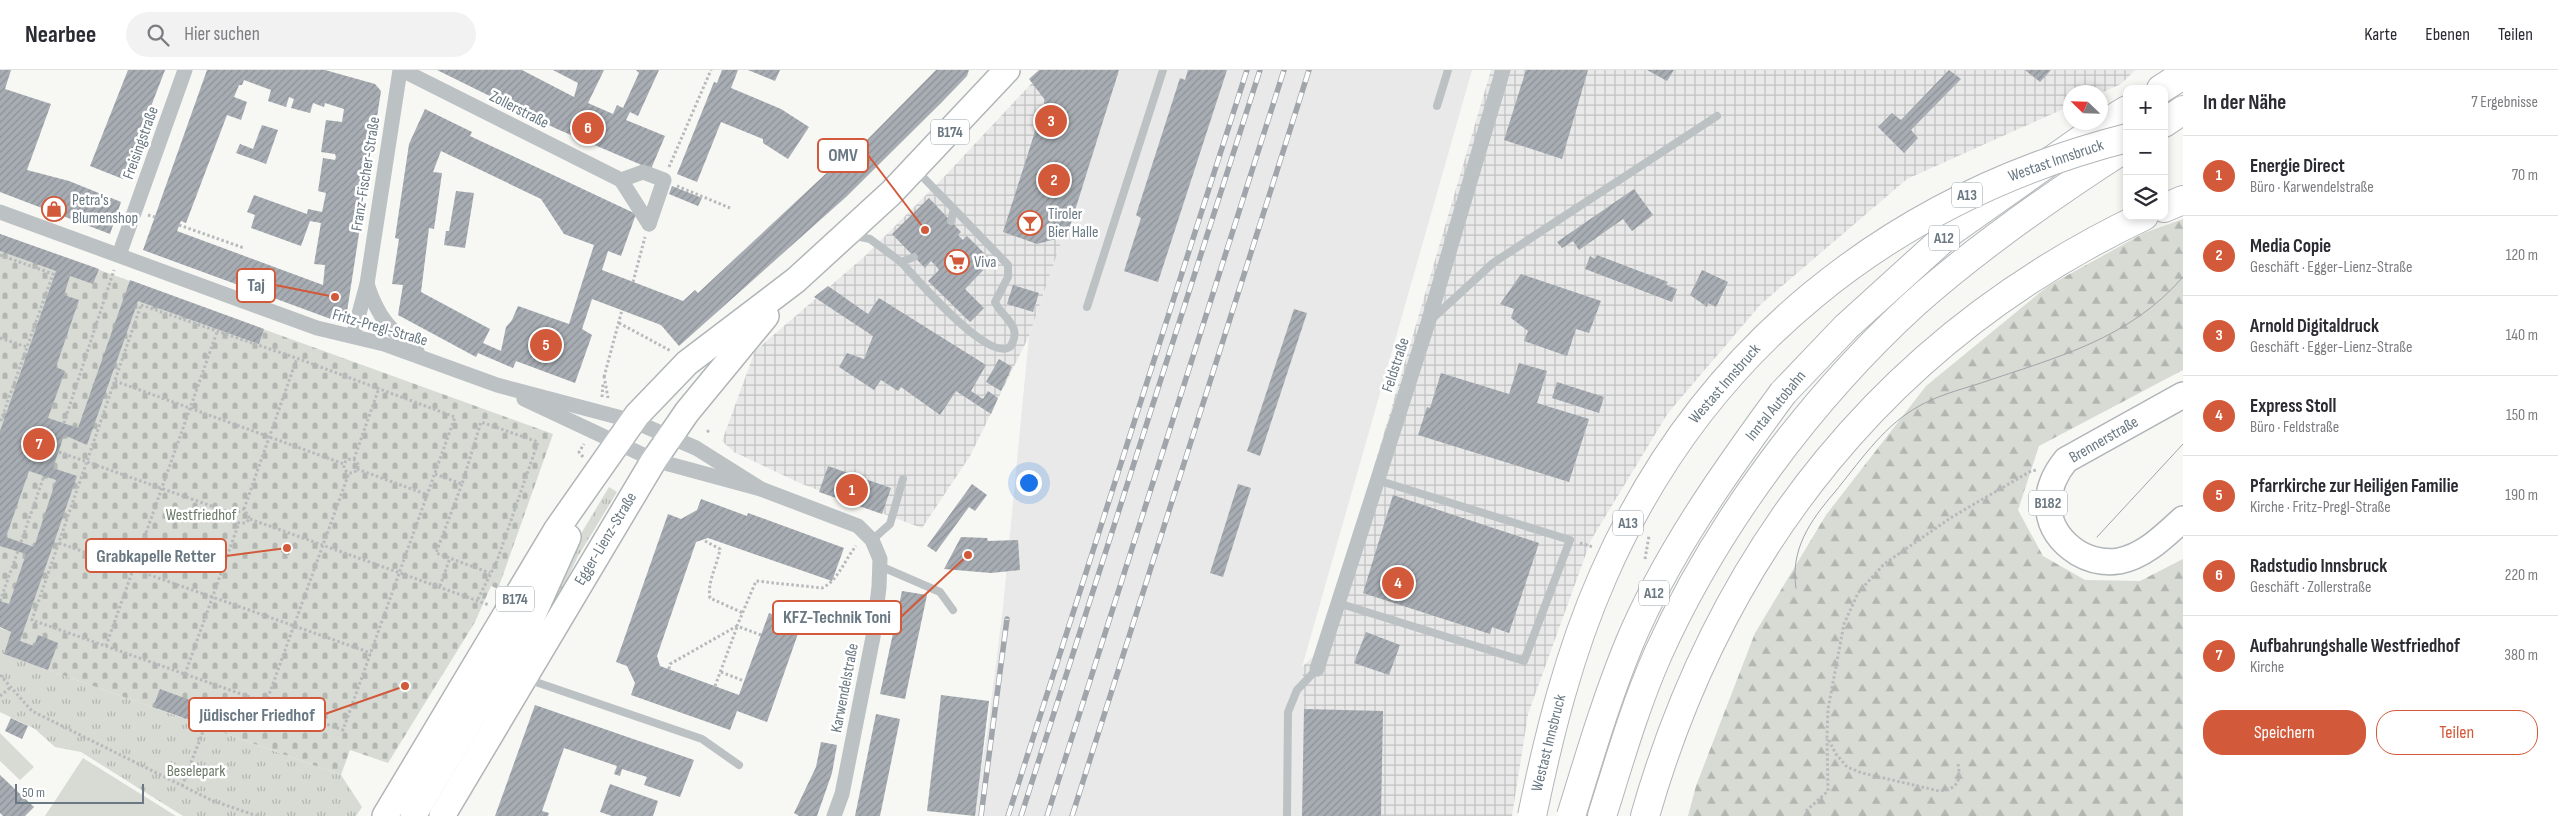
<!DOCTYPE html>
<html lang="de">
<meta charset="utf-8">
<style>
body{margin:0;font-family:"Sofia Sans Condensed",sans-serif;background:#f2f2f3;color:#2b2b33}
.controls{position:absolute;right:15px;top:15px;display:grid;overflow:hidden;border-radius:10px;box-shadow:0 2px 8px #0003}
.controls button{width:45px;height:45px;display:grid;place-items:center;padding:0;border:0;border-bottom:1px solid #e1e1e2;background:#fff;color:#2b2b33;font:25px sans-serif}
.compass{position:absolute;left:2063px;top:15px;width:45px;height:45px;border-radius:50%;background:#fff;box-shadow:0 2px 8px #0003;rotate:293deg}
.scale{position:absolute;left:15px;bottom:12px;width:129px;box-sizing:border-box;padding-left:5px;border:2px solid #697882;border-top:0;font-size:14px;line-height:18px;white-space:nowrap;color:#697882;-webkit-text-stroke:4px #fff;paint-order:stroke}
.you{position:absolute;left:1028px;top:412px;width:18px;height:18px;margin:-12px;border:4px solid #fff;border-radius:50%;background:#1a73e8;box-shadow:0 0 0 8px #1a73e833}
.badge{display:grid;place-items:center;width:32px;height:32px;border-radius:50%;background:#d25939;color:#fff;font-size:16px;font-weight:700}
.pin{position:absolute;translate:-50% -50%;border:2px solid #fff;box-shadow:0 1px 5px #0006}
.list{margin:0;padding:0;list-style:none}
h2{display:flex;justify-content:space-between;align-items:center;height:65px;margin:0;padding:0 20px;font-size:21px}
h2 small{font-size:16px;font-weight:400;color:#7c7c81}
.list li{display:grid;grid-template-columns:32px 1fr auto;gap:15px;align-items:center;box-sizing:border-box;height:80px;padding:0 20px;border-top:1px solid #e1e1e2}
.list b{display:block;font-size:19px;white-space:nowrap}
.list p{margin:0;font-size:16px;white-space:nowrap;color:#7c7c81}
.list em{font-size:16px;font-style:normal;color:#7c7c81}
.actions{display:flex;gap:10px;padding:15px 20px}
.actions a{flex:1;padding:11px 0;border:1px solid #d25939;border-radius:20px;text-align:center;font-size:18px;color:#d25939}
.actions .main{background:#d25939;color:#fff}
.icon{flex:none;width:28px;height:28px;fill:none;stroke:currentColor;stroke-width:2;stroke-linecap:round;stroke-linejoin:round}
.map{position:relative;flex:none;width:2183px;height:746px;overflow:hidden}
header{display:flex;align-items:center;gap:30px;box-sizing:border-box;height:70px;padding:0 25px;background:#fff;border-bottom:1px solid #e1e1e2}
header strong{font-size:24px}
nav{display:flex;gap:28px;margin-inline-start:auto;font-size:18px}
.search{width:350px;height:45px;background:#f2f2f3;display:flex;align-items:center;gap:12px;box-sizing:border-box;padding:0 18px;border-radius:28px;color:#7c7c81;font-size:19px}
main{display:flex}
aside{flex:1;background:#fff}
.map>svg:first-child{display:block}
.built{fill:#e8e9e8}
.industrial{fill:url(#industrial-grid)}
.grass{fill:url(#grass-tufts)}
.forest{fill:url(#forest-firs)}
.cemetery{fill:url(#cemetery-stones)}
.garden{fill:#d7dbd4}
.building{fill:url(#building-hatch);fill-rule:evenodd}
.lines{fill:none;stroke-linecap:round;stroke-linejoin:round}
.primary-casing{stroke:#b0b5b8;stroke-width:28}
.motorway-casing{stroke:#b2b6b9;stroke-width:30}
.path{stroke:#b7babc;stroke-width:3;stroke-dasharray:2.5 2.5;stroke-linecap:butt}
.service{stroke:#bcc1c4;stroke-width:8}
.minor{stroke:#bcc1c4;stroke-width:15}
.primary{stroke:#fff;stroke-width:25}
.motorway{stroke:#fff;stroke-width:28}
.tram{stroke:#9fa5aa;stroke-width:1}
.rail-casing{stroke:#9fa5aa;stroke-width:5.5}
.rail{stroke:#fff;stroke-width:4;stroke-dasharray:11;stroke-linecap:butt}
.motorway-bridge-casing{stroke:#b2b6b9;stroke-width:30;stroke-linecap:butt}
.motorway-bridge{stroke:#fff;stroke-width:28}
.labels{text-anchor:middle;dominant-baseline:central;stroke-width:5;stroke-linejoin:round;paint-order:stroke}
.shield{fill:#fff;stroke:#96a0a8;stroke-width:1}
.shield-label{font-size:15px;font-weight:bold;fill:#697882}
.street-label{font-size:16px;fill:#697882;stroke:#fff}
.poi-label{font-size:16px;fill:#697882;stroke:#fff;text-anchor:start}
.park-label{font-size:16px;fill:#6b7a67;stroke:#fff}
.leader{fill:none;stroke:#d25939;stroke-width:2}
.callout-dot{fill:#d25939;stroke:#fff;stroke-width:2}
.callout{fill:#fff;stroke:#d25939;stroke-width:2}
.callout-label{font-size:18px;text-anchor:middle;font-weight:bold;fill:#697882}
</style>
<header>
<strong>Nearbee</strong>
<div class="search"><svg class="icon" aria-label="search" viewBox="0 0 24 24"><circle cx="10" cy="10" r="6"/><path d="M15 15l6 6"/></svg>Hier suchen</div>
<nav><a>Karte</a><a>Ebenen</a><a>Teilen</a></nav>
</header>
<main>
<div class="map">
<svg width="2183" height="746" viewBox="0 0 2183 746">
<defs>
<pattern id="industrial-grid" width="8" height="8" patternUnits="userSpaceOnUse" patternTransform="scale(1.25)"><rect width="8" height="8" fill="#e8e9e8"/><path d="M0 4h8M4 0v8" fill="none" stroke="#c0c2c1"/></pattern>
<pattern id="grass-tufts" width="24" height="20" patternUnits="userSpaceOnUse" patternTransform="scale(1.25)"><rect width="24" height="20" fill="#d7dbd4"/><path d="M3 7l-1-3M5 7V3M7 7l1-3M15 17l-1-3M17 17v-4M19 17l1-3" fill="none" stroke="#b2b6b1"/></pattern>
<pattern id="forest-firs" width="22" height="20" patternUnits="userSpaceOnUse" patternTransform="scale(1.25)"><rect width="22" height="20" fill="#d7dbd4"/><path d="M5 1l3.5 6h-7zM16 11l3.5 6h-7z" fill="#b2b6b1"/></pattern>
<pattern id="cemetery-stones" width="16" height="16" patternUnits="userSpaceOnUse" patternTransform="scale(1.25)"><rect width="16" height="16" fill="#d7dbd4"/><path d="M2 7V4a2 2 0 0 1 4 0v3zM10 15v-3a2 2 0 0 1 4 0v3z" fill="#b2b6b1"/></pattern>
<pattern id="building-hatch" width="6" height="6" patternUnits="userSpaceOnUse" patternTransform="scale(1.25)"><rect width="6" height="6" fill="#a7adb3"/><path d="M-1 1l2-2M0 6l6-6M5 7l2-2" fill="none" stroke="#8c9297"/></pattern>
</defs>
<rect width="100%" height="100%" fill="#f7f7f4"/>
<polygon class="built" points="1120,0 1472,0 1302,597 1304,639 1302,746 973,746 988,658 1003,537 1029,266"/>
<g class="industrial">
<polygon points="1044,0 1120,0 1029,266 970,386 922,458 802,414 734,382 722,371 755,281 865,186 943,108"/>
<polygon points="1491,0 2135,0 2121,14 2101,23 2070,22 2070,36 1907,109 1761,234 1668,343 1591,470 1528,644 1512,746 1302,746 1304,639 1302,597 1320,580"/>
</g>
<g class="grass">
<polygon points="609,417 617,422 577,488 554,538 531,566 582,462"/>
<polygon points="0,558 11,562 4,584 341,705 362,737 356,746 183,746 81,682 55,677 35,659 0,642"/>
</g>
<polygon class="forest" points="2183,149 2183,300 2039,376 2018,440 2043,486 2085,510 2140,511 2183,489 2183,746 1688,746 1696,716 1755,563 1826,445 1926,316 2048,216 2144,163"/>
<polygon class="cemetery" points="0,164 553,364 498,519 491,516 475,552 388,693 350,680 341,705 4,584 11,562 0,557"/>
<g class="garden">
<polygon points="0,663 34,697 20,710 0,691"/>
<polygon points="83,688 176,746 45,746"/>
</g>
<g class="building">
<polygon points="0,0 11,0 5,19 51,34 27,100 69,111 121,132 110,164 0,122"/>
<polygon points="128,0 165,0 123,109 90,96"/>
<path d="M207,0H325L375,14L381,21L346,248L339,252L143,180ZM244,10L271,20L268,31L286,37L289,27L294,29L291,38L310,43L313,33L324,37L325,33L344,39L342,52L326,50L321,82L335,84L336,87L335,90L323,88L318,121L326,123L322,142L308,139L307,144L254,125L247,142L255,145L251,158L301,176L310,151L321,153L314,194L325,195L323,215L177,161L181,151L186,153L227,45L241,50L247,32L234,27L239,15H242Z"/>
<polygon points="437,0 522,0 574,27 578,13 553,0 604,0 588,33 613,44 617,35 623,38 639,3 636,0 659,0 638,46 630,42 626,50 665,66 651,99 557,59"/>
<polygon points="722,0 738,0 731,18 781,39 809,57 788,89 763,73 763,69 721,52 697,112 677,104 714,12 717,13"/>
<polygon points="748,0 780,0 775,11"/>
<path d="M936,0H969L967,6L941,33L846,127L679,276L661,255L592,229L582,259L592,265L575,313L516,291L513,298L478,283L476,287L398,245L403,215L392,214L399,169L395,168L409,74L425,39L472,62L470,66L636,144L621,186L608,181L602,200L683,231L695,220L698,223L862,70L865,72ZM441,81L541,129L564,164L594,175L569,254L518,236L512,250L506,257L501,281L483,273L490,259L421,222L429,158L434,159L442,103L433,102Z"/>
<polygon points="1039,0 1119,0 1067,166 1037,174 1003,162 1045,30 1029,9"/>
<polygon points="1188,0 1227,0 1158,212 1124,201 1141,148 1136,145 1180,8 1185,10"/>
<polygon points="1526,0 1588,0 1562,89 1504,70"/>
<polygon points="1647,0 1674,0 1667,11"/>
<polygon points="1949,0 1961,9 1911,60 1918,68 1904,83 1878,57 1892,43 1901,50"/>
<polygon points="2025,0 2051,0 2040,12"/>
<polygon points="262,55 278,60 266,94 236,83 240,74 253,79"/>
<polygon points="672,116 702,128 698,136 669,124"/>
<polygon points="1634,119 1653,145 1632,161 1623,149 1579,180 1573,171 1562,178 1557,172"/>
<polygon points="456,121 474,123 465,178 444,175 446,161 449,161"/>
<polygon points="929,128 961,162 958,165 963,170 967,166 992,191 965,219 984,238 970,252 928,211 939,200 936,196 931,191 925,198 892,164"/>
<path d="M0,164L99,199L93,214L70,206L64,225L79,230L56,297L65,301L48,348L78,358L130,210L264,259L259,274L138,231L87,375L64,365L53,398L77,406L20,571L34,576L38,565L58,573L48,600L4,584L11,562L0,557V531L9,534L26,484L0,476V361L56,201L0,181ZM29,401L56,410L34,477L6,467Z"/>
<polygon points="1597,185 1668,212 1666,215 1677,219 1672,232 1585,199 1590,186 1595,189"/>
<polygon points="1702,200 1728,212 1716,237 1708,233 1707,237 1690,225"/>
<polygon points="1521,204 1601,231 1589,263 1576,259 1567,286 1524,271 1528,261 1511,248 1514,239 1500,234"/>
<polygon points="1013,215 1039,223 1033,242 1007,234"/>
<polygon points="828,216 868,244 879,228 986,295 971,321 983,329 988,321 998,328 991,344 956,321 940,345 901,317 898,321 881,310 874,320 839,297 847,283 864,289 873,266 814,227"/>
<polygon points="1294,239 1307,243 1260,386 1247,381"/>
<polygon points="999,289 1012,297 1001,321 986,312"/>
<polygon points="1519,293 1547,301 1537,333 1589,349 1569,412 1418,365 1427,337 1430,338 1441,303 1509,324"/>
<polygon points="1557,312 1604,327 1599,343 1552,328"/>
<polygon points="828,396 891,418 882,444 819,422"/>
<polygon points="972,414 987,425 975,441 969,437 936,482 927,476"/>
<polygon points="1238,414 1251,418 1223,507 1210,503"/>
<polygon points="1393,425 1539,473 1509,563 1492,557 1490,564 1363,523"/>
<polygon points="701,429 747,446 748,443 844,478 832,511 708,468 696,472 657,586 660,596 739,625 769,543 801,555 767,652 737,641 730,660 631,625 635,613 627,596 616,592 668,444 681,449 697,440"/>
<polygon points="961,467 987,468 988,471 1018,470 1020,500 991,503 944,499"/>
<polygon points="285,472 293,475 289,485 281,482"/>
<polygon points="902,521 927,525 905,629 880,624"/>
<polygon points="1366,562 1400,575 1389,605 1354,593"/>
<polygon points="160,619 217,640 210,657 153,637"/>
<polygon points="941,625 989,631 975,746 927,741"/>
<polygon points="535,635 694,690 680,727 644,715 647,707 622,699 620,706 614,704 617,696 564,678 542,741 549,743 548,746 495,746"/>
<polygon points="1304,639 1383,641 1381,746 1302,746"/>
<polygon points="876,644 900,649 880,746 855,746"/>
<polygon points="11,648 28,656 22,669 5,661"/>
<polygon points="821,672 837,675 832,703 817,746 799,746 794,743 816,697"/>
<polygon points="0,705 34,737 25,746 3,746 0,743"/>
<polygon points="610,714 658,731 653,746 612,746 600,742"/>
</g>
<g class="lines">
<defs>
<g id="primary">
<path d="M2183,325L2066,390C2040,422 2042,460 2078,483C2090,490 2105,493 2119,491C2145,486 2164,466 2183,449"/>
<polyline points="385,746 557,459 637,345 687,293 796,210 891,123 1007,0"/>
<polyline points="413,746 531,549 568,467"/>
<polyline points="442,746 654,390 687,342 766,246"/>
</g>
<g id="motorway">
<polyline points="2161,19 2183,5"/>
<polyline points="2164,53 2183,40"/>
<polyline points="2164,138 2183,130"/>
<polyline points="1783,323 1846,257 1953,160 2096,59 2127,40"/>
<path d="M1602,746C1619,692 1635,636 1658,584C1716,455 1811,328 1915,233C1980,175 2054,124 2127,77"/>
<path d="M1645,746C1722,476 1889,267 2144,146"/>
</g>
</defs>
<use href="#primary" class="primary-casing"/>
<use href="#motorway" class="motorway-casing"/>
<g class="path">
<polyline points="669,97 711,0"/>
<polyline points="677,116 730,138"/>
<polyline points="148,145 155,147"/>
<polyline points="179,155 244,178"/>
<polyline points="0,185 53,204 0,353"/>
<polyline points="633,212 645,167"/>
<polygon points="141,235 299,289 455,347 343,660 32,550"/>
<polyline points="619,253 671,281"/>
<polyline points="0,268 27,277"/>
<polyline points="604,306 608,328"/>
<polyline points="604,307 622,240"/>
<polyline points="115,311 344,394"/>
<polyline points="602,327 603,313"/>
<polyline points="64,353 114,200"/>
<polyline points="707,362 711,359"/>
<polyline points="59,382 234,444 244,439 250,449 245,453 239,453 235,450 234,444"/>
<polyline points="583,387 579,382 584,374"/>
<polyline points="354,389 379,318"/>
<circle cx="351" cy="396" r="7"/>
<polyline points="357,399 428,425"/>
<polyline points="435,404 462,414 481,352 538,372 497,491 477,531"/>
<polyline points="462,414 436,483 490,503"/>
<polyline points="244,439 297,288"/>
<polyline points="250,449 489,535"/>
<path d="M705,471L720,479C717,496 707,512 710,528L743,543"/>
<polyline points="21,472 44,406"/>
<polyline points="59,473 371,583"/>
<polyline points="1580,473 1593,477"/>
<polyline points="1645,489 1649,466"/>
<polyline points="440,516 450,488"/>
<polyline points="0,531 18,481"/>
<path d="M761,565L737,556L756,511L822,518C838,511 845,489 856,476"/>
<polyline points="106,576 217,262"/>
<polyline points="669,599 670,594 737,556"/>
<polyline points="721,602 744,611"/>
<polyline points="185,604 239,453"/>
<polyline points="0,605 32,641 211,730 257,746"/>
<polyline points="715,616 737,557"/>
<polyline points="0,626 11,617"/>
<polyline points="266,633 349,403"/>
<path d="M1958,694C1961,711 1958,719 1939,721L1862,703L1847,697L1836,684L1827,667L1828,639L1844,554L1858,523L1884,494L1952,447L2031,401L2037,400"/>
<polyline points="182,716 204,659"/>
<polyline points="1806,746 1806,741 1828,721 1827,669"/>
</g>
<g class="service">
<polyline points="1437,36 1448,0"/>
<polyline points="917,101 954,139 951,151"/>
<polyline points="851,165 870,169 901,192 914,187"/>
<path d="M901,192C917,209 987,292 1010,277C1024,256 1002,248 995,232L1008,207V195L954,139"/>
<polyline points="1087,237 1163,0"/>
<polyline points="1433,248 1493,193 1717,46"/>
<polyline points="872,470 890,454 903,409"/>
<polyline points="880,496 940,522 953,540"/>
<polyline points="1338,533 1524,591 1570,470 1377,410"/>
<polyline points="527,609 702,669 739,695"/>
<polyline points="1287,746 1288,642 1297,620 1317,599"/>
</g>
<g class="minor">
<polyline points="402,0 621,110 649,154"/>
<polyline points="621,110 643,102 664,110 649,154"/>
<polyline points="0,142 317,258 384,274 497,315 633,351 696,378 761,419"/>
<polyline points="119,185 185,0"/>
<path d="M367,214C378,248 390,260 417,281"/>
<polyline points="353,266 367,214 400,0"/>
<polyline points="524,329 654,390 761,419 858,456 872,470 880,489 879,517 873,567 842,724 834,746"/>
<polyline points="1317,599 1428,253 1503,0"/>
</g>
<use href="#primary" class="primary"/>
<use href="#motorway" class="motorway"/>
<g class="tram">
<polyline points="2097,467 2183,374"/>
<path d="M1796,518C1790,480 1810,451 1834,423C1858,394 1881,359 1914,339C1935,326 1959,320 1981,313C2057,287 2128,270 2183,207"/>
</g>
<defs>
<g id="rail">
<polyline points="981,746 1007,549"/>
<polyline points="1008,746 1247,0"/>
<polyline points="1021,746 1260,0"/>
<polyline points="1047,746 1284,0"/>
<polyline points="1072,746 1309,0"/>
</g>
</defs>
<use href="#rail" class="rail-casing"/>
<use href="#rail" class="rail"/>
<defs>
<g id="motorway-bridge">
<path d="M1532,746C1549,664 1569,583 1603,506C1701,280 1890,129 2127,68"/>
<path d="M1571,746C1589,688 1606,630 1629,574C1667,483 1725,402 1783,323"/>
</g>
</defs>
<use href="#motorway-bridge" class="motorway-bridge-casing"/>
<use href="#motorway-bridge" class="motorway-bridge"/>
</g>
<defs>
<symbol id="shop-ring" viewBox="-11 -11 22 22"><circle r="9.5" fill="#fff" stroke="#d25939" stroke-width="1.5"/><path d="M-5-2.5h2.3a2.7 3.5 0 0 1 5.4 0H5L5.5 6h-11ZM-1.5-2.5h3a1.5 2.3 0 0 0-3 0Z" fill="#d25939"/></symbol>
<symbol id="bar-ring" viewBox="-11 -11 22 22"><circle r="9.5" fill="#fff" stroke="#d25939" stroke-width="1.5"/><path d="M-6-5H6L.8 .8V4.5H3.5V6h-7V4.5H-.8V.8Z" fill="#d25939"/></symbol>
<symbol id="supermarket-ring" viewBox="-11 -11 22 22"><circle r="9.5" fill="#fff" stroke="#d25939" stroke-width="1.5"/><path d="M-6-5.5h2.5l.6 2H6L4.5 2H-2.5L-4.4-4H-6ZM-1.5 3.2a1.3 1.3 0 1 0 .1 0ZM3 3.2a1.3 1.3 0 1 0 .1 0Z" fill="#d25939"/></symbol>
</defs>
<g fill-rule="evenodd">
<use href="#shop-ring" x="40" y="125" width="28" height="28"/>
<use href="#bar-ring" x="1016" y="139" width="28" height="28"/>
<use href="#supermarket-ring" x="943" y="178" width="28" height="28"/>
</g>
<g class="labels">
<g class="shield">
<rect x="931" y="49.5" width="38" height="25" rx="4"/>
<rect x="1952" y="112.5" width="30" height="25" rx="4"/>
<rect x="1929" y="155.5" width="30" height="25" rx="4"/>
<rect x="2029" y="420.5" width="38" height="25" rx="4"/>
<rect x="1613" y="440.5" width="30" height="25" rx="4"/>
<rect x="1639" y="510.5" width="30" height="25" rx="4"/>
<rect x="496" y="516.5" width="38" height="25" rx="4"/>
</g>
<g class="shield-label">
<text x="950" y="62">B174</text>
<text x="1967" y="125">A13</text>
<text x="1944" y="168">A12</text>
<text x="2048" y="433">B182</text>
<text x="1628" y="453">A13</text>
<text x="1654" y="523">A12</text>
<text x="515" y="529">B174</text>
</g>
<g class="street-label">
<text transform="translate(519 40) rotate(27)">Zollerstraße</text>
<text transform="translate(141 73) rotate(-70)">Freisingstraße</text>
<text transform="translate(2056 91) rotate(-19)">Westast Innsbruck</text>
<text transform="translate(366 104) rotate(-81)">Franz-Fischer-Straße</text>
<text transform="translate(380 258) rotate(16)">Fritz-Pregl-Straße</text>
<text transform="translate(1396 295) rotate(-72)">Feldstraße</text>
<text transform="translate(1725 314) rotate(-49)">Westast Innsbruck</text>
<text transform="translate(1776 336) rotate(-51)">Inntal Autobahn</text>
<text transform="translate(2104 370) rotate(-30)">Brennerstraße</text>
<text transform="translate(606 469) rotate(-59)">Egger-Lienz-Straße</text>
<text transform="translate(845 618) rotate(-79)">Karwendelstraße</text>
<text transform="translate(1549 673) rotate(-76)">Westast Innsbruck</text>
</g>
<g class="poi-label">
<text x="72" y="130">Petra's<tspan x="72" dy="18">Blumenshop</tspan></text>
<text x="1048" y="144">Tiroler<tspan x="1048" dy="18">Bier Halle</tspan></text>
<text x="974" y="192">Viva</text>
</g>
<g class="park-label">
<text x="201" y="445">Westfriedhof</text>
<text x="196" y="701">Beselepark</text>
</g>
</g>
<path class="leader" d="M925 160L868 85M335 227L275 215M287 478L226 486M968 485L901 547M405 616L325 644"/>
<g class="callout-dot">
<circle cx="925" cy="160" r="5"/>
<circle cx="335" cy="227" r="5"/>
<circle cx="287" cy="478" r="5"/>
<circle cx="968" cy="485" r="5"/>
<circle cx="405" cy="616" r="5"/>
</g>
<g class="callout">
<rect x="818" y="69" width="50" height="33" rx="5"/>
<rect x="237" y="199" width="38" height="33" rx="5"/>
<rect x="86" y="469" width="140" height="33" rx="5"/>
<rect x="773" y="531" width="128" height="33" rx="5"/>
<rect x="189" y="628" width="136" height="33" rx="5"/>
</g>
<g class="callout-label">
<text x="843" y="91">OMV</text>
<text x="256" y="221">Taj</text>
<text x="156" y="492">Grabkapelle Retter</text>
<text x="837" y="553">KFZ-Technik Toni</text>
<text x="257" y="651">Jüdischer Friedhof</text>
</g>
</svg>
<div class="controls">
<button>+</button>
<button>−</button>
<button><svg class="icon" aria-label="layers" viewBox="0 0 24 24"><path d="M12 4l9 5-9 5-9-5zM3 14l9 5 9-5"/></svg></button>
</div>
<svg class="compass" viewBox="-18 -18 36 36"><path d="M0-13l5 13h-10z" fill="#e53935"/><path d="M0 13l5-13h-10z" fill="#7c7c81"/></svg>
<div class="scale">50 m</div>
<div class="you"></div>
<div class="pin badge" style="left:852px;top:420px">1</div>
<div class="pin badge" style="left:1054px;top:110px">2</div>
<div class="pin badge" style="left:1051px;top:51px">3</div>
<div class="pin badge" style="left:1398px;top:513px">4</div>
<div class="pin badge" style="left:546px;top:275px">5</div>
<div class="pin badge" style="left:588px;top:58px">6</div>
<div class="pin badge" style="left:39px;top:374px">7</div>
</div>
<aside>
<h2>In der Nähe<small>7 Ergebnisse</small></h2>
<ul class="list">
<li><span class="badge">1</span><div><b>Energie Direct</b><p>Büro · Karwendelstraße</p></div><em>70 m</em></li>
<li><span class="badge">2</span><div><b>Media Copie</b><p>Geschäft · Egger-Lienz-Straße</p></div><em>120 m</em></li>
<li><span class="badge">3</span><div><b>Arnold Digitaldruck</b><p>Geschäft · Egger-Lienz-Straße</p></div><em>140 m</em></li>
<li><span class="badge">4</span><div><b>Express Stoll</b><p>Büro · Feldstraße</p></div><em>150 m</em></li>
<li><span class="badge">5</span><div><b>Pfarrkirche zur Heiligen Familie</b><p>Kirche · Fritz-Pregl-Straße</p></div><em>190 m</em></li>
<li><span class="badge">6</span><div><b>Radstudio Innsbruck</b><p>Geschäft · Zollerstraße</p></div><em>220 m</em></li>
<li><span class="badge">7</span><div><b>Aufbahrungshalle Westfriedhof</b><p>Kirche</p></div><em>380 m</em></li>
</ul>
<div class="actions"><a class="main">Speichern</a><a>Teilen</a></div>
</aside>
</main>
